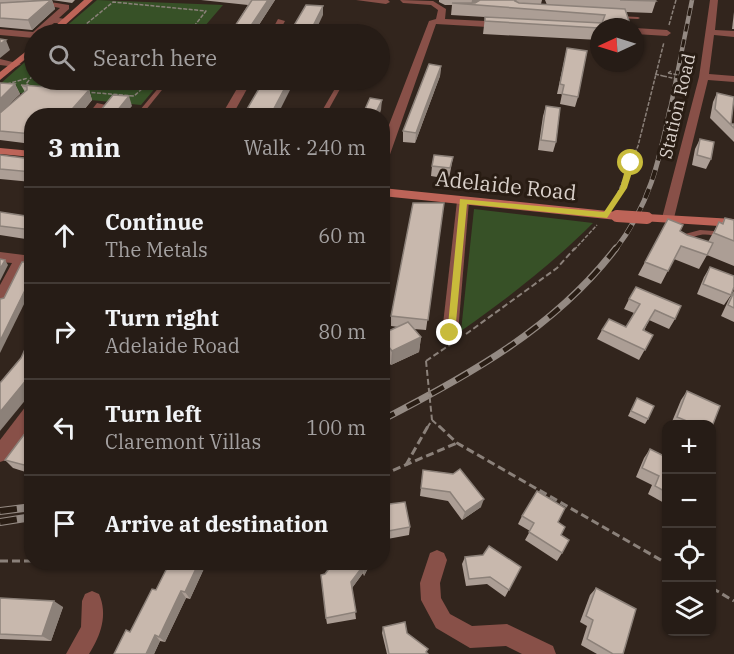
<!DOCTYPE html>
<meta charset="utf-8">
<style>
body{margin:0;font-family:"IBM Plex Serif",serif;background:#2e251f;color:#f1f3f6}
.controls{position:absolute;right:18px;bottom:18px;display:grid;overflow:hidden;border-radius:12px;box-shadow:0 2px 4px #0004}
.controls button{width:54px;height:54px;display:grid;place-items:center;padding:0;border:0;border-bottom:2px solid #423a35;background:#261c16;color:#f1f3f6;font:30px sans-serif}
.compass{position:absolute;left:590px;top:18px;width:54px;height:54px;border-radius:50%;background:#261c16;box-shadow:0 2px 4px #0004;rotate:266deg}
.stop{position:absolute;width:18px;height:18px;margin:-14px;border:4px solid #c8bb3b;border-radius:50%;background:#fff}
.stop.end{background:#c8bb3b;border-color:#fff;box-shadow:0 2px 6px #0008}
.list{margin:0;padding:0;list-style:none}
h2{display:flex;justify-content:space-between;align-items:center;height:78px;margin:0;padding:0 24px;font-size:26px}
h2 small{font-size:20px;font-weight:400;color:#a4a1a1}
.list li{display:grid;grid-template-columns:39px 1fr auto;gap:18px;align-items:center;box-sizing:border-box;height:96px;padding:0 24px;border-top:2px solid #423a35}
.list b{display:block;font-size:22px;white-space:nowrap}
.list p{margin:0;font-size:20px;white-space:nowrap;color:#a4a1a1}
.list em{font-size:20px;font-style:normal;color:#a4a1a1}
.icon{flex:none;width:33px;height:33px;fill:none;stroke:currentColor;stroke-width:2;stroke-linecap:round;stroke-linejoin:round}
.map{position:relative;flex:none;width:734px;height:654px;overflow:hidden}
.search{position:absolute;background:#261c16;box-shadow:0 2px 4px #0004;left:24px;top:24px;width:366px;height:66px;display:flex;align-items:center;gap:15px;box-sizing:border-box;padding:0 21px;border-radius:33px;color:#a4a1a1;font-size:22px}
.panel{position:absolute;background:#261c16;box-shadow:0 2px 4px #0004;left:24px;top:108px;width:366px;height:462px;border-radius:24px}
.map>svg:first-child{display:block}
.green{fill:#375127}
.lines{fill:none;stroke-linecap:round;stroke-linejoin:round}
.path-far2{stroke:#8b817a;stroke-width:1.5;stroke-dasharray:4 1.5;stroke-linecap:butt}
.path-far1{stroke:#8b817a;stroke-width:2;stroke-dasharray:6 3;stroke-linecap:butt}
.path{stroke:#8b817a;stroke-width:3;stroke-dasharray:8 4;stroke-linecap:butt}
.lane{fill:#885048;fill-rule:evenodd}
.street{fill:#885048;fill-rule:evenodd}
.secondary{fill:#bd6458;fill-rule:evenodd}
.rail-far3-casing{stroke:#948a83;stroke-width:4.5}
.rail-far2-casing{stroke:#948a83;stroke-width:5}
.rail-far1-casing{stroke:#948a83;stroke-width:7}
.rail-casing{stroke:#948a83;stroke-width:8}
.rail-far3{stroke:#281c13;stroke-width:3;stroke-dasharray:8;stroke-linecap:butt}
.rail-far2{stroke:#281c13;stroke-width:4;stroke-dasharray:10;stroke-linecap:butt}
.rail-far1{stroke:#281c13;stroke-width:4.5;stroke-dasharray:14;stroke-linecap:butt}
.rail{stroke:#281c13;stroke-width:6;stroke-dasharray:17;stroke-linecap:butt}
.path-bridge-far1{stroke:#8b817a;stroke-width:1.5;stroke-dasharray:4 1.5;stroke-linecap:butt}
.path-bridge{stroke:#8b817a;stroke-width:2;stroke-dasharray:6 3;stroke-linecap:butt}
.secondary-bridge{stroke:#bd6458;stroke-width:12}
.wall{fill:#ac9e95}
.shaded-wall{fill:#8c8179}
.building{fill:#c8b8ad;stroke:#8c8179;stroke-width:1.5}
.route{fill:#c8bb3b}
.labels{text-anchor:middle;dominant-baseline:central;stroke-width:6;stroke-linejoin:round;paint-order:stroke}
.far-street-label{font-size:18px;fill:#d9d0ca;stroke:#281c13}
.street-label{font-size:21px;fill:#d9d0ca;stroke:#281c13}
</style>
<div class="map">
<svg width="734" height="654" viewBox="0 0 734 654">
<rect width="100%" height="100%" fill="#32251d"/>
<g class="green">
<polygon points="97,0 223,5 198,34 57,34"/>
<polygon points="34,54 34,80 162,80 141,105 0,91 0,84"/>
<path d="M474,209L593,223C552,264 508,298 461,331Z"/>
</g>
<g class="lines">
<g class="path-far2">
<polyline points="669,25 676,0"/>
<polyline points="74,34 113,2 206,11 188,34"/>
<polyline points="681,71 684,71"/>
<polyline points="668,73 671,71"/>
<polyline points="655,74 663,76"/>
<polyline points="679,75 686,74"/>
<polyline points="7,84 28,78"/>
<polyline points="30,86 26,84 34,74"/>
<polyline points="86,92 134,96 152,80"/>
<polyline points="613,204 638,146 664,42"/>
<polyline points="574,250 597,225"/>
</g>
<g class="path-far1">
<polyline points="466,334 557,268 575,248"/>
<polyline points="426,361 451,344"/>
<polyline points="427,428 432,420 441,428"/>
</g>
<g class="path">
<polyline points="439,426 457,443 666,563"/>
<polyline points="406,465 428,426"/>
<polyline points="382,475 457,443"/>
<polyline points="0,561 32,561"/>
<polyline points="712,588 734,601"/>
</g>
<g class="lane">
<polygon points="617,16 638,17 640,18 638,19 615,18 615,17"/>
<polygon points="369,29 373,30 370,34 366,34"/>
<polygon points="165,80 170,80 141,116 135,116"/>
<polygon points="340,80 345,80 325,116 319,116"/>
<path d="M700,230L714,231L734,236V241C719,237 700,228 687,242V247H681L679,241L685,234Z"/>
</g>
<g class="street">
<polygon points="356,0 388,0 390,2 386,4"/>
<polygon points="400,0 433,1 446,9 445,19 505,22 509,25 505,28 436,24 388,160 382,163 382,143 429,21 436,19 438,10 431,5 403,3"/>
<polygon points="710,0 718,0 715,30 734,31 734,37 714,35 709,74 734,76 734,82 708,80 674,218 668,222 662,218 699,77"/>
<polygon points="50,2 69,5 69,9 59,18 65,19 65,23 54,23 41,34 34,34 34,38 0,35 0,29 33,32 60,8 50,6 0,11 0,5"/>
<polygon points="278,19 285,21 278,34 270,34"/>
<polygon points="635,28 667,30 671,33 667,36 635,34"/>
<polygon points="0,59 21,64 16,67 0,65"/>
<polygon points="242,80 252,80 232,116 221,116"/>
<polygon points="97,103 106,105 98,116 87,116"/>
<polygon points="463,197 469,201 458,333 455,337 445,337 442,333 457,201"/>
<polygon points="0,252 32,256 32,266 24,265 5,302 0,303 0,285 12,263 0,262"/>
<polygon points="32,404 32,425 6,460 0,462 0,440 26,406"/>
<polygon points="437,550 444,553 447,560 440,583 441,598 450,614 472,626 507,624 553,646 556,654 522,654 506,646 470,648 436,628 421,600 420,583 430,553"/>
<path d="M92,591L99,594C108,615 101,635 89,654H66L81,627L82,601L85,594Z"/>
</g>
<g class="secondary">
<polygon points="84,0 93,0 55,34 46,34"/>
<polygon points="34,45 34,52 0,80 0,72"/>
<polygon points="0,148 32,151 32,157 0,154"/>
<polygon points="382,188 617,212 623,216 617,220 382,196"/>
<polygon points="647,214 734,219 734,227 642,221 642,215"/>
</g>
<defs>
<polyline id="rail-far3" points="670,110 692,0"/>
<path id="rail-far2" d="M615,250C649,206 659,162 670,109"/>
<path id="rail-far1" d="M382,420C469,375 555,328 616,248"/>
<g id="rail">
<polyline points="0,511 32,507"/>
<polyline points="0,522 32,517"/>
</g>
</defs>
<use href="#rail-far3" class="rail-far3-casing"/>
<use href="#rail-far2" class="rail-far2-casing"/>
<use href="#rail-far1" class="rail-far1-casing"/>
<use href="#rail" class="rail-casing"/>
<use href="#rail-far3" class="rail-far3"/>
<use href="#rail-far2" class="rail-far2"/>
<use href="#rail-far1" class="rail-far1"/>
<use href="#rail" class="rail"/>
<g class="path-bridge-far1">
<polyline points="668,73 679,75"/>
<polyline points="663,76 687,81"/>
</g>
<polyline class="path-bridge" points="426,361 432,420"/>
<polyline class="secondary-bridge" points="617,216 647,218"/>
</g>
<g class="wall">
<polygon points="0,0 46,0 0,3"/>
<polygon points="46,0 75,0 72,3 52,0 55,9 32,30 0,27 0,3"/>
<polygon points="201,0 275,0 253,34 234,34 233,29 248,5"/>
<polygon points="439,0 542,0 541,4 547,5 545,0 655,0 656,1 652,13 626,12 599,27 599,40 483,34 485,17 451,15 452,5 445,5 439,2"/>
<polygon points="734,12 734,29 732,29"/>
<polygon points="567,48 578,97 575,107 560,104 562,94 557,94"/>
<polygon points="441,66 440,76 415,143 403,142 403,131"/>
<polygon points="0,83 15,84 20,94 0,113 25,92 21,85 89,90 92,100 79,116 32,116 32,144 0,140"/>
<polygon points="717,93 731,124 734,124 734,142 710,118 713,102"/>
<polygon points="546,106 556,142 553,152 538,150 543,116"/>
<polygon points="700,139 711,159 706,169 692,165 695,149"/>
<polygon points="0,155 32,159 32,182 0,179"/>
<polygon points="453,157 449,179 431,176 432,166"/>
<polygon points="444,203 426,330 414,329 421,337 419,352 391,365 388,362 382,334 398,327 391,326 391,316"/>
<polygon points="0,212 32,217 32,240 0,235"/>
<polygon points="725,218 734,220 734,266 707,255 699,269 674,259 661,284 638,275 645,262 680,231 687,235 708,242 719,222 722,223"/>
<polygon points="710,267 731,295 724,305 697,294 704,277"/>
<polygon points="734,291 734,322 721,316 729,299"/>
<polygon points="629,299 675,319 669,329 649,320 644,331 653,335 639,360 597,339 602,330 626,327 634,313 624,309"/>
<polygon points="687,391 711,424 671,424 681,400"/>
<polygon points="637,398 648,419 645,424 628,416"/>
<polygon points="32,424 32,474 13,468 5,460"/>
<polygon points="650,449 665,456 666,454 666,504 648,494 652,485 636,477 644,458"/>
<polygon points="423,470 453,474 481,507 462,520 448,501 420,496"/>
<polygon points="382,505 410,527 409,535 382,540"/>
<polygon points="522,516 558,522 561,535 562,553 557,561 525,540 530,531 518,524"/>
<polygon points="465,557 521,567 505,597 487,584 466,586 462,564"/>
<polygon points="170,562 207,562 190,599 186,598 165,642 160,641 154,654 114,654 130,632 156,590"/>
<polygon points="218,562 236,562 235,567"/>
<polygon points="334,562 371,562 364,576 363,573 352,588 356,619 327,624 326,618 325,574"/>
<polygon points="596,588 623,654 597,654 581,645 587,626 580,622 590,595"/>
<polygon points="0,598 63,607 51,641 0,639"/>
<polygon points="383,627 407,633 428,654 387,654 382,633"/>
</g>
<g class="shaded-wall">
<polygon points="52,0 55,9 32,30 28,20"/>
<polygon points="268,0 275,0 253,34 249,34 248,30"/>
<polygon points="472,0 479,0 479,1 471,5"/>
<polygon points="323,6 323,15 314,34 310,34 310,32"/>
<polygon points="6,40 10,50 0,58 0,44"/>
<polygon points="441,66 440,76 415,143 416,133"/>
<polygon points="289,80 295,80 277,116 270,116"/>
<polygon points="15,84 20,94 0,113 0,99"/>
<polygon points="89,90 92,100 79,116 66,116"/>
<polygon points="129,96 132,106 124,116 113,116"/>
<polygon points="382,100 381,110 379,116 374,116"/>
<polygon points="5,260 8,265 0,281 0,269"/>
<polygon points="32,276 32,288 0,353 0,341"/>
<polygon points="421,337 419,352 391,365 392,351"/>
<polygon points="389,347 388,362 382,364 382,349"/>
<polygon points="32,373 32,392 0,431 0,412"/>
<polygon points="32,454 32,474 24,465"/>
<polygon points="484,499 481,507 462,520 465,512"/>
<polygon points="199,562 207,562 190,599 185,592"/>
<polygon points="367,562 371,562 364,576 363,569"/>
<polygon points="363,566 363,573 352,588 351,582"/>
<polygon points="181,591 186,598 165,642 159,637"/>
<polygon points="54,601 63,607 51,641 42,636"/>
<polygon points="155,635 160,641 154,654 146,654"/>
</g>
<g class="building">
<polygon points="51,0 28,20 0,18 0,3"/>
<polygon points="252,0 268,0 248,30 233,29"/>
<polygon points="480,0 516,0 515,1 519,3 625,9 631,27 599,27 599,28 485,21 485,17 602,23 605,15 452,3 475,3"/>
<polygon points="620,0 655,0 656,1"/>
<polygon points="306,5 323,6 310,32 313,32 312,34 289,34"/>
<polygon points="0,39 6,40 0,44"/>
<polygon points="567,48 587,51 578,97 562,94 564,85 560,84"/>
<polygon points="429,64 441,66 424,111 416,133 403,131"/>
<polygon points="264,80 289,80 270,116 243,116"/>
<polygon points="0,83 15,84 0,99"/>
<polygon points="21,85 89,90 66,116 32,116 32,134 0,131 0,113 27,90 27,87"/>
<polygon points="717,93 734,97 731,124 734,124 734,128 715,109"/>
<polygon points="113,95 129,96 113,116 96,116"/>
<polygon points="370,98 382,100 374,116 362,116"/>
<polygon points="546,106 560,108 556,142 541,140"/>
<polygon points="700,139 714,142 711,159 697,155"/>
<polygon points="0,155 32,159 32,172 0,169"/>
<polygon points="434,155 453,157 450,168 432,166"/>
<polygon points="413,203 444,203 428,320 391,316"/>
<polygon points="0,212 32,217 32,230 0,226"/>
<polygon points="725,218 734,220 734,241 714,233 719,222 723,224"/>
<polygon points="668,219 683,225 680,231 687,235 713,243 707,255 681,246 668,271 645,262"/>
<polygon points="0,259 5,260 0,269"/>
<polygon points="22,262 32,262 32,276 0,341 0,299 4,298"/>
<polygon points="710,267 734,276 734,287 731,295 703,284"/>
<polygon points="636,287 681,306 675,319 655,310 643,330 653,335 645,350 602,330 609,319 626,327 640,304 629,299"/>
<polygon points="734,292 734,308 728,305"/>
<polygon points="408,322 421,337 392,351 389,347 382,349 382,334"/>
<polygon points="32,334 32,373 0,412 0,383 21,358"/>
<polygon points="687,391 720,406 711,429 711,424 685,424 687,421 677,417"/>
<polygon points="637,398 654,406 648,419 631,411"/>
<polygon points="32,424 32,454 24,465 5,460"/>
<polygon points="650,449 666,457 666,492 655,486 659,476 642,468"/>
<polygon points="460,469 484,499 465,512 450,492 421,488 423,470 453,474"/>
<polygon points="537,491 565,508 558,522 565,527 561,535 569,540 562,553 529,532 534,523 522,516"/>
<polygon points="405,502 410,527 383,532 382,533 382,505"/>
<polygon points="489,546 521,567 509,590 490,577 469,579 465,557 483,555"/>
<polygon points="170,562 199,562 185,592 181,591 159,637 155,635 146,654 114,654 126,630 130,632 152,589 156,590"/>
<polygon points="334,562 367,562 363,569 363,566 351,582 356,612 326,618 321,575 325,574"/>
<polygon points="596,588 636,609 623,654 613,654 587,639 593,620 586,616"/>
<polygon points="0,598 54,601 42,636 0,634"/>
<polygon points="405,622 407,633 428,649 426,652 428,654 389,654 383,627"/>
</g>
<polygon class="route" points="631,161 635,163 627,188 607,218 467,204 455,333 450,337 447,336 460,199 604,212 620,188 627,163"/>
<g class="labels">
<g class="far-street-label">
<text transform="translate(677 106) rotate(-77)">Station Road</text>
</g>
<g class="street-label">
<text transform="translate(506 185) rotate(6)">Adelaide Road</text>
</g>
</g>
</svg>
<div class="controls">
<button>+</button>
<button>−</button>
<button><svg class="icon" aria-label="locate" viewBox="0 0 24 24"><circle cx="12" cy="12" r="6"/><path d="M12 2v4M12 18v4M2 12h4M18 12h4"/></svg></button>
<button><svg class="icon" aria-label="layers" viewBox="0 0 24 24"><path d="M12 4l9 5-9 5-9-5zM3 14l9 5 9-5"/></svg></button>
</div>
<svg class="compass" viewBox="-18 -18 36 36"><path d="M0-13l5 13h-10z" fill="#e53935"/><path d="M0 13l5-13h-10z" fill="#a4a1a1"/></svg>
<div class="stop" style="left:631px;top:163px"></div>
<div class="stop end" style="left:450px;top:333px"></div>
<div class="search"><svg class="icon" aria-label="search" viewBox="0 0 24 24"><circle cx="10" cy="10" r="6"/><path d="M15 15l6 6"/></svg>Search here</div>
<section class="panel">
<h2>3 min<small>Walk · 240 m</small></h2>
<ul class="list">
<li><svg class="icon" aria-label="ahead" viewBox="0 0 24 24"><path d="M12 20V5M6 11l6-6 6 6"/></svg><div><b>Continue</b><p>The Metals</p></div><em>60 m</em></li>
<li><svg class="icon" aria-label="right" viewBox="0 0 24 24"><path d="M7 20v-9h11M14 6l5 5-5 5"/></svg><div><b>Turn right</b><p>Adelaide Road</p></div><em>80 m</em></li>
<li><svg class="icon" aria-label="left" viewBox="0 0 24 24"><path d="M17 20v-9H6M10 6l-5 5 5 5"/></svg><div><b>Turn left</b><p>Claremont Villas</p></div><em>100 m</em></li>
<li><svg class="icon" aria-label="arrive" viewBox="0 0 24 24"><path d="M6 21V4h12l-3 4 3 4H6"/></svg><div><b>Arrive at destination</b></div></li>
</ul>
</section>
</div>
